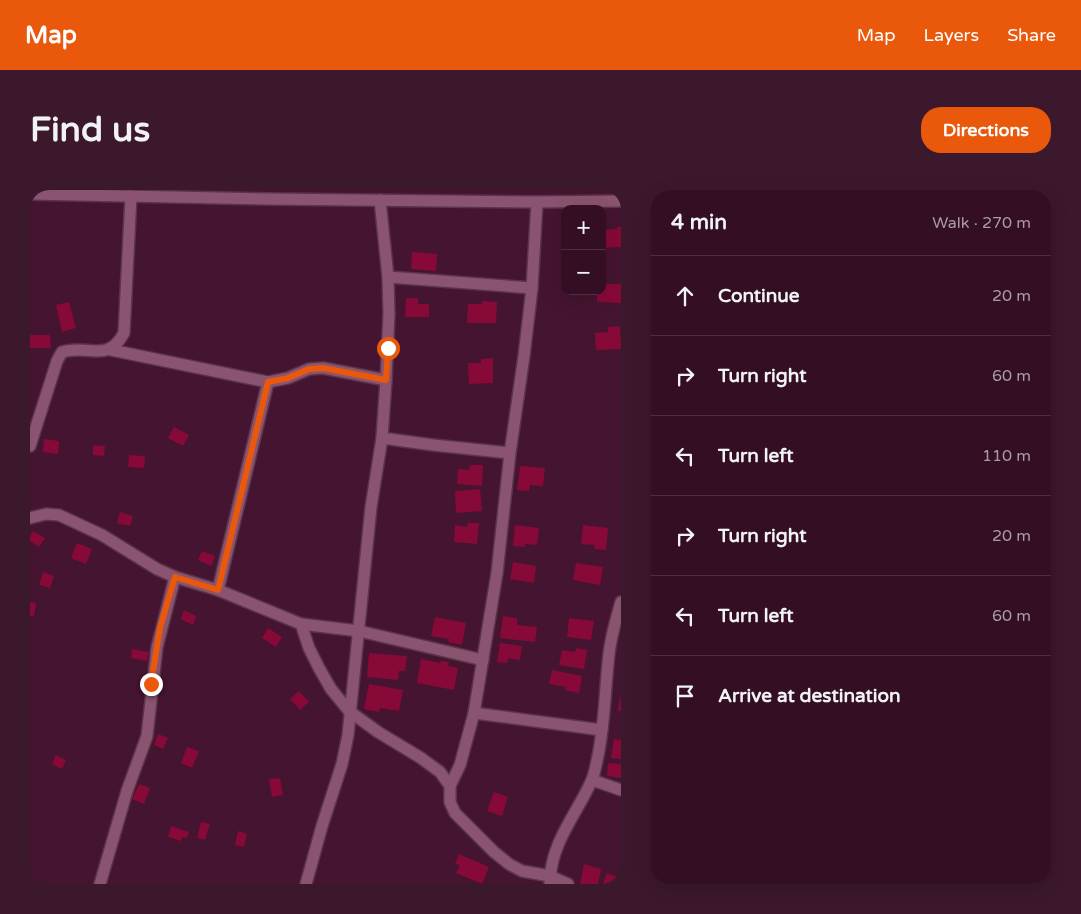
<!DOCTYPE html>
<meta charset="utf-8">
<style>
body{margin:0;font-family:"Varela Round",sans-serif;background:#3c182c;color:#f1f3f6}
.controls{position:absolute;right:15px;top:15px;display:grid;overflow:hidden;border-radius:10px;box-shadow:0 5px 20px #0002}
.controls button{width:45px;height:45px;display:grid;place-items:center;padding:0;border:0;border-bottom:1px solid #4e2f41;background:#340f24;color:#f1f3f6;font:25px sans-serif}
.stop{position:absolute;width:15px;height:15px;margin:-11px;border:4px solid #ea580c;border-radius:50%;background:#fff}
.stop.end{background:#ea580c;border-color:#fff;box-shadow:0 1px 5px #0008}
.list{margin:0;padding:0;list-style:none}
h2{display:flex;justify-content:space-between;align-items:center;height:65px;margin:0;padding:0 20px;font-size:21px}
h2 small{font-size:16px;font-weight:400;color:#a99ca6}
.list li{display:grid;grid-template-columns:32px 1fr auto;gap:15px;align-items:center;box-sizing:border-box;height:80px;padding:0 20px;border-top:1px solid #4e2f41}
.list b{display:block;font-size:19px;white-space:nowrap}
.list em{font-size:16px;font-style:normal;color:#a99ca6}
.icon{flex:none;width:28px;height:28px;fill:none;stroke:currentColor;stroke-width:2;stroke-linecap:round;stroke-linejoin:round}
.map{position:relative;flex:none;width:591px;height:694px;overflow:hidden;border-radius:20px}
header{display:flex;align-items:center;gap:30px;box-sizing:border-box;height:70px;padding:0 25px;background:#ea580c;color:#fff}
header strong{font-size:24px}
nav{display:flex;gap:28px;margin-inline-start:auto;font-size:18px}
.intro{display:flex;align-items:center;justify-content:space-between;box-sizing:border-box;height:120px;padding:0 30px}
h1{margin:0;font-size:35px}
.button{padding:12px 22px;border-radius:20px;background:#ea580c;color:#fff;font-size:18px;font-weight:700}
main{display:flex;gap:30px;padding:0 30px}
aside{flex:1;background:#340f24;border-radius:20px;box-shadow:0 5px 20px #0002}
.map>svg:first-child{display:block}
.building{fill:#870938}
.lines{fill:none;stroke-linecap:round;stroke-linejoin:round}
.minor-casing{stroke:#5a3449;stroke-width:14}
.minor{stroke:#8a536f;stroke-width:11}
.route{stroke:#ea580c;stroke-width:6}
</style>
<header>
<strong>Map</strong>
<nav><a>Map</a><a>Layers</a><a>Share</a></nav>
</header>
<div class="intro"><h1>Find us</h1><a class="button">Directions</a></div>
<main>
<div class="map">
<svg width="591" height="694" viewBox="0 0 591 694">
<rect width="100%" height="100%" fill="#451430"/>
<g class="building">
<polygon points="587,37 591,37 591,57 572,58 572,40 587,39"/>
<polygon points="382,62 407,64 406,81 381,79"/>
<polygon points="572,94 591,94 591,113 567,112 567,101 572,101"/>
<polygon points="376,108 388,108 388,114 399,114 399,127 375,127"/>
<polygon points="452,111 467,112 466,133 437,133 438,114 452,114"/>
<polygon points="39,112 46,138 32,142 26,115"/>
<polygon points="590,136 591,159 566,160 565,143 578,142 578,137"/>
<polygon points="0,145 20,145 21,158 0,158"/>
<polygon points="463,168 463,193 439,194 438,173 451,173 451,169"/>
<polygon points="144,237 159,245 153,256 138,248"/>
<polygon points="14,249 29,251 28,264 13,262"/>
<polygon points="63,255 75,256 74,266 63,265"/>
<polygon points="99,265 115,266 114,278 98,277"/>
<polygon points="440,275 453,275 452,296 427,294 428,279 439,280"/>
<polygon points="490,276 515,278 513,296 500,295 499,301 487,300"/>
<polygon points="450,299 452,321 426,323 425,301"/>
<polygon points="90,322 103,326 100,336 87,333"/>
<polygon points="438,333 449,333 447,354 424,352 425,335 437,337"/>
<polygon points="485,335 509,338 507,355 495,354 495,357 483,356"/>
<polygon points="553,335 578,338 576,360 564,359 565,355 551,354"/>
<polygon points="3,341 15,348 9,357 0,351 0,346"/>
<polygon points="47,353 62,359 56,374 41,368"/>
<polygon points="172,361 185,366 181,376 168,370"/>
<polygon points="483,372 506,376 504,393 480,389"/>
<polygon points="546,373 573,377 570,395 543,390"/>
<polygon points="13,382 24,386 20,398 9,395"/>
<polygon points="0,412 6,413 4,426 0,426"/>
<polygon points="154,420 166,426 163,435 151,429"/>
<polygon points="473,426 487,428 487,435 507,437 505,452 470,448"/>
<polygon points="405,427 436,433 432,455 418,452 419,449 401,446"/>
<polygon points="539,428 564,431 561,450 537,447"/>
<polygon points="238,438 252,447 246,457 232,448"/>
<polygon points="470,453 492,456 490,470 478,468 477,473 467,472"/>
<polygon points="546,458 557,460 554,479 529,475 532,460 545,462"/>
<polygon points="102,459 119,462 117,471 101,468"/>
<polygon points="339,463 377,466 375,481 369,481 368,490 337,487"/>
<polygon points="391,469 410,473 411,471 419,472 418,476 428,478 424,500 387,493"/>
<polygon points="522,480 552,486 549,503 535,500 536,497 519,494"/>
<polygon points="339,494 373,500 369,521 350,518 349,522 334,519"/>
<polygon points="269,501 279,512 270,520 260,509"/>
<polygon points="590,507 591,507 591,521 588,521"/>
<polygon points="128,544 138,548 133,559 124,555"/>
<polygon points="584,549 591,550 591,569 581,568"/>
<polygon points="157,557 169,561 162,578 151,573"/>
<polygon points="26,565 36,570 32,579 22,574"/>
<polygon points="578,573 591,574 591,588 577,586"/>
<polygon points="250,588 253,605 242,607 239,589"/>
<polygon points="109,594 120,598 114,614 102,609"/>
<polygon points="464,602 478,607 472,626 457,621"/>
<polygon points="171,632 180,634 175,650 167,648"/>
<polygon points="141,636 159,642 157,648 152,647 151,651 138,647"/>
<polygon points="208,641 217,644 214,657 205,655"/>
<polygon points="429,664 459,677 452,694 426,683 430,675 425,674"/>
<polygon points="554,674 571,679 568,694 550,694"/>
<polygon points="577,683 590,688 588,694 573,694"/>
</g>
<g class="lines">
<defs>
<g id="minor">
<polyline points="0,4 239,9 507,12 591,11"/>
<polyline points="358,87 502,98"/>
<polyline points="81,160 238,192 258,188 279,179 293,178 356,190"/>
<polyline points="352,248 403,255 480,263"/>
<path d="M0,256L27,171L32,162C59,154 77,174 94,143L101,6"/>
<polyline points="0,328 16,324 29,325 72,345 127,379 145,387 188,400 271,434 279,458 289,478 301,499 319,521 348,542 391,568 410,582 420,596 420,612 425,623 464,662 479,674 492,681 520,686 538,694"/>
<polyline points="188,400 238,192"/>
<polyline points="271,434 329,441 453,470"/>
<polyline points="444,523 572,540"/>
<polyline points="562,590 591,600"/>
<polyline points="420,596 430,575 444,523 467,383 480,263 494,166 502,98 507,12"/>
<path d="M520,693C520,654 546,625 561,592C565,584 566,574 568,566C575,531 575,498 579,464C581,446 586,429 591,412"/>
<polyline points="70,694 97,601 117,546 127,457 145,387"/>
<polyline points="276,694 292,636 312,574 318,545 341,317 352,248 356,190 359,124 358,87 350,10"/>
</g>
</defs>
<use href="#minor" class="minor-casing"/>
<use href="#minor" class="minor"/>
</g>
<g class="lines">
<polyline class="route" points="121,494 130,438 145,387 188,400 238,192 258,188 279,179 293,178 356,190 358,158"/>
</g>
</svg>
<div class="controls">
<button>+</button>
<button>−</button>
</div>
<div class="stop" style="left:358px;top:158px"></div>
<div class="stop end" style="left:121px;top:494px"></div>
</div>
<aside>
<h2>4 min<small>Walk · 270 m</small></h2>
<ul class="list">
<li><svg class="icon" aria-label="ahead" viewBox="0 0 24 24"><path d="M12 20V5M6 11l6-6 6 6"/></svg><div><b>Continue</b></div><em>20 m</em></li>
<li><svg class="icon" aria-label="right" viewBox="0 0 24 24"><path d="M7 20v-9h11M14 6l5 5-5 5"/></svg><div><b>Turn right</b></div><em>60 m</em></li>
<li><svg class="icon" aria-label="left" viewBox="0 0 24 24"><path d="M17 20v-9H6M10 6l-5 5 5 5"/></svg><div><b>Turn left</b></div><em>110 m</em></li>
<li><svg class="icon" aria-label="right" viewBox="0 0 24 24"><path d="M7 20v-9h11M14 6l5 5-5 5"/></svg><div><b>Turn right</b></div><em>20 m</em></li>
<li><svg class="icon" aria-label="left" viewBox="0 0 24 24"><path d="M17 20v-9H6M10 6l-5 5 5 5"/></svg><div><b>Turn left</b></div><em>60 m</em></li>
<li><svg class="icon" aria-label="arrive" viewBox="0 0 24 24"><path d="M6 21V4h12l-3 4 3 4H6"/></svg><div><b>Arrive at destination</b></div></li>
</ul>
</aside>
</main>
